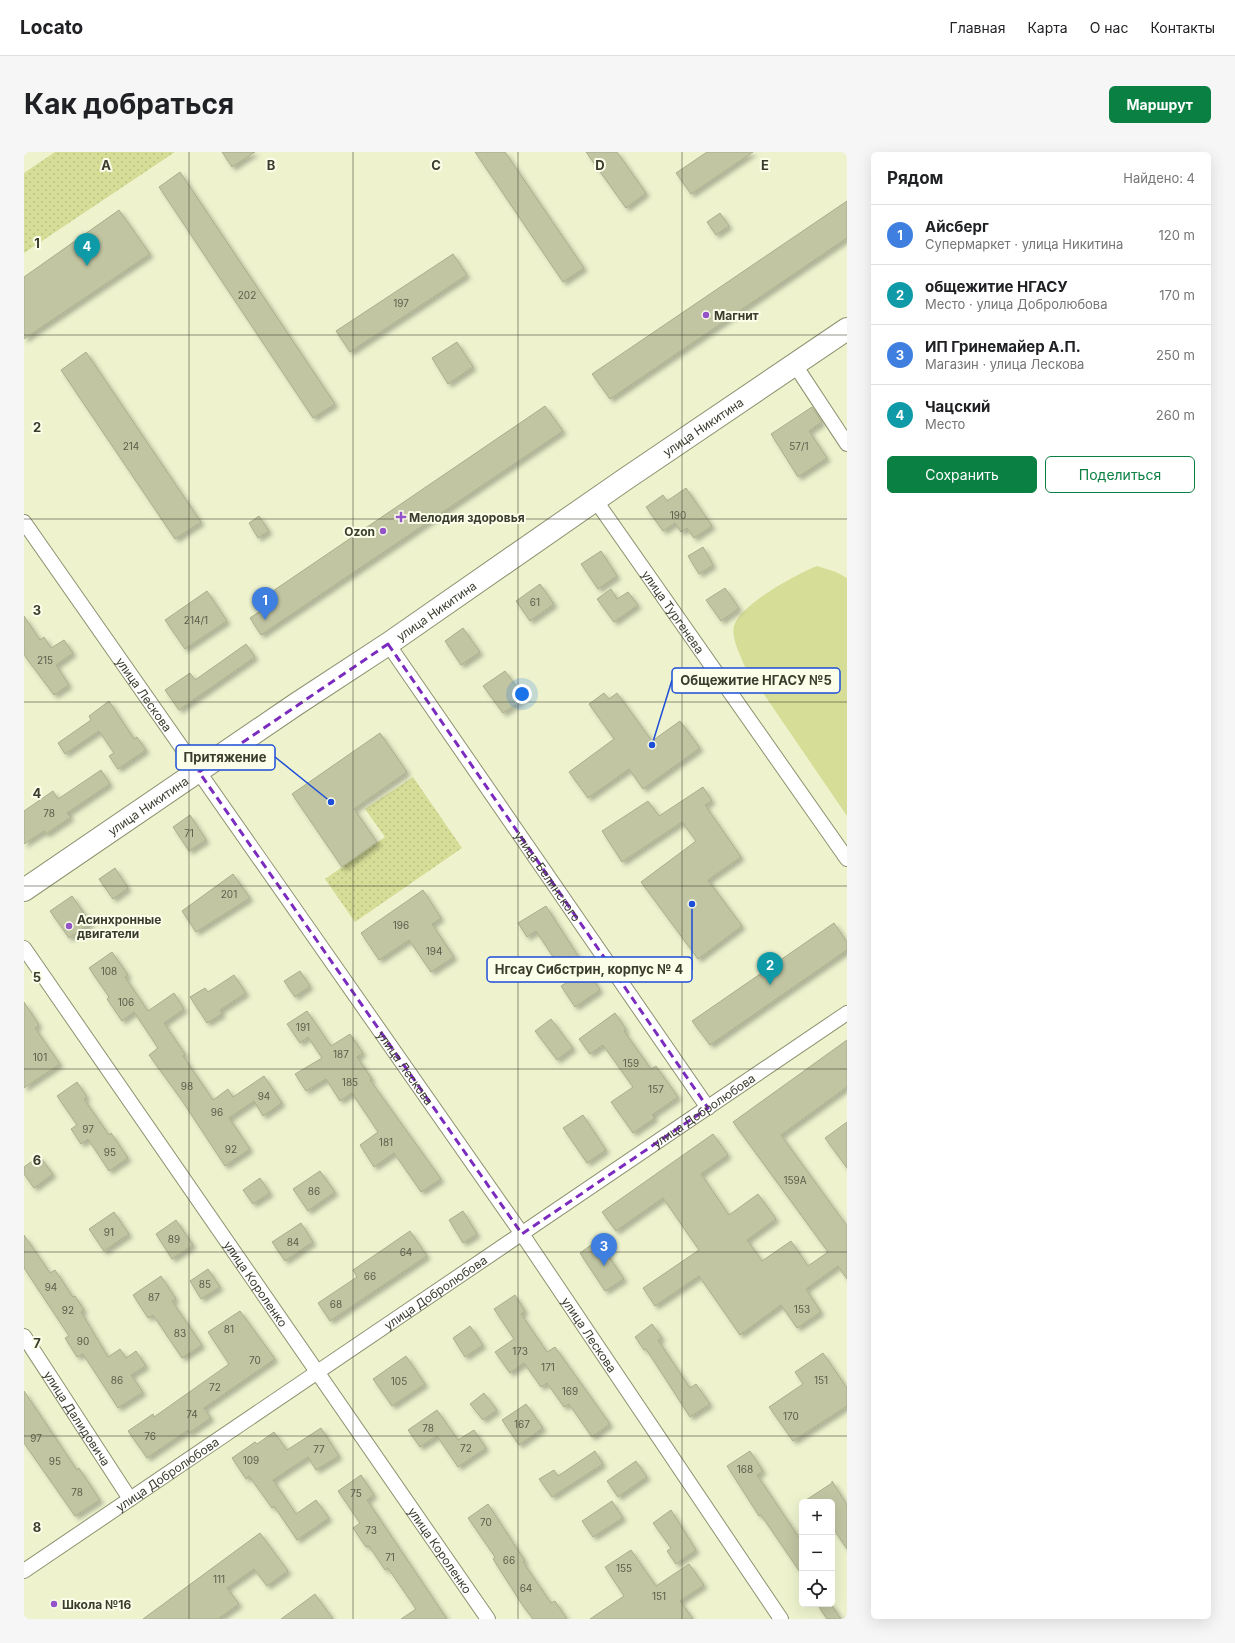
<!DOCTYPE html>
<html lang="ru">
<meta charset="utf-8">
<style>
body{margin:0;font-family:Inter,sans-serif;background:#f6f6f6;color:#202124}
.controls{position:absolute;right:12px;bottom:12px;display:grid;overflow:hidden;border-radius:6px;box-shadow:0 4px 16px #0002}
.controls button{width:36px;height:36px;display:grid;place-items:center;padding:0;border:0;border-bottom:1px solid #e0e0e0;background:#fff;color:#202124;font:20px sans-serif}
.you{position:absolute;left:498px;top:542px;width:14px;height:14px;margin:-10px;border:3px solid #fff;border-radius:50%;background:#1a73e8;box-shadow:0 0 0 6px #1a73e833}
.badge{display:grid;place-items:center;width:26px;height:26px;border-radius:50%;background:#0b8043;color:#fff;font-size:13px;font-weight:700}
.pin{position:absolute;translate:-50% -33px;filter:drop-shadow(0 1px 2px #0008)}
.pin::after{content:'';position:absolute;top:21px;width:14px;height:12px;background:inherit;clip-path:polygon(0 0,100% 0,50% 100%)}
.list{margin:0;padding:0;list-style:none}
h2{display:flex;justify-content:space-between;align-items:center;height:52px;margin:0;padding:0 16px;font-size:17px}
h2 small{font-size:13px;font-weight:400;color:#757577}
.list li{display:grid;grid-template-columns:26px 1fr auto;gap:12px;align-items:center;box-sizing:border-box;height:60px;padding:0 16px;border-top:1px solid #e0e0e0}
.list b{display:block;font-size:15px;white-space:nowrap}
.list p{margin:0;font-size:13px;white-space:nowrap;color:#757577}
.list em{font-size:13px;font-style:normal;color:#757577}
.actions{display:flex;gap:8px;padding:12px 16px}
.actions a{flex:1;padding:9px 0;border:1px solid #0b8043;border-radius:6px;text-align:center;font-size:14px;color:#0b8043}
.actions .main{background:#0b8043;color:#fff}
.icon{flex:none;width:22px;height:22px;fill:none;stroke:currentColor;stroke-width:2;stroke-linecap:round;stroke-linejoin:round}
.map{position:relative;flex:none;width:823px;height:1467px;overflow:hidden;border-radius:6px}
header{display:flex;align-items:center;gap:24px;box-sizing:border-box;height:56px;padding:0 20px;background:#fff;border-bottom:1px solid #e0e0e0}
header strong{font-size:19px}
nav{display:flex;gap:22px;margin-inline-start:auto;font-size:14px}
.intro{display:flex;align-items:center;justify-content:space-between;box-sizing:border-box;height:96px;padding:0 24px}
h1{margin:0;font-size:28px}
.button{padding:10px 18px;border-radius:6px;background:#0b8043;color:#fff;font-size:14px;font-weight:700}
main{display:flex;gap:24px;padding:0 24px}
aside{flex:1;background:#fff;border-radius:6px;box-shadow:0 4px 16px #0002}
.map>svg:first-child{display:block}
.grass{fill:url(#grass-dots)}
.pitch{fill:#d5dd97}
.building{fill:#c1c5a2;stroke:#aaae8c;filter:url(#shadow)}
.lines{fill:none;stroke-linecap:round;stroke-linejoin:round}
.minor-casing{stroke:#8d9270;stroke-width:16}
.primary-casing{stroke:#8d9270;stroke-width:24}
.minor{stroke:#fff;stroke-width:14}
.primary{stroke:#fff;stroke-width:22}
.marked{fill:none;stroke:#7b2cbf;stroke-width:3;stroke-dasharray:8 5;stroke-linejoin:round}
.grid{fill:none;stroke:#3b3c2e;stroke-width:1;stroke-opacity:0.55}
.poi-dot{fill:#9353c9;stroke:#fbfee8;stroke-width:1.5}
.labels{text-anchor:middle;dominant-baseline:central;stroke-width:4;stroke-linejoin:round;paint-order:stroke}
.number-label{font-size:10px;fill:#5c5e4b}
.poi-label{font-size:12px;font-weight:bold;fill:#3b3c2e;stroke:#fbfee8;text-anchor:start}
.street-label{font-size:12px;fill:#3b3c2e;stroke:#fbfee8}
.grid-label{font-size:13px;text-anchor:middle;font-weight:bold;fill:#3b3c2e;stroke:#fbfee8;stroke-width:4;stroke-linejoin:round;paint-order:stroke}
.leader{fill:none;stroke:#1d4ed8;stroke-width:1.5}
.callout-dot{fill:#1d4ed8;stroke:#fbfee8;stroke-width:1.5}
.callout{fill:#fbfee8;stroke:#1d4ed8;stroke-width:1.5}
.callout-label{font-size:13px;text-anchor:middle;font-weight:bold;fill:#3b3c2e}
</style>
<header>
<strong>Locato</strong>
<nav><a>Главная</a><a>Карта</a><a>О нас</a><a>Контакты</a></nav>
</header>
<div class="intro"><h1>Как добраться</h1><a class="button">Маршрут</a></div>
<main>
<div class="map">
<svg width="823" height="1467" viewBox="0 0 823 1467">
<defs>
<pattern id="grass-dots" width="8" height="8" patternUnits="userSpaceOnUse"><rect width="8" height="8" fill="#d5dd97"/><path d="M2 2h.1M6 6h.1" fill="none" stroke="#b8bf82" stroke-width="1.8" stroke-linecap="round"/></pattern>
<filter id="shadow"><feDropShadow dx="3.5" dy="3.5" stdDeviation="2" flood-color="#0004"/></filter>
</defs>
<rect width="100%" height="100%" fill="#eef3ce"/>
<g class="grass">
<polygon points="31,0 151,0 0,101 0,21"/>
<polygon points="389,625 438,696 331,770 301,727 361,685 341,657"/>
</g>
<path class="pitch" d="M793,414L812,420L823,426V664L720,513C716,501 707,487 710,474C715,453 773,422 793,414Z"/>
<g class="building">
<polygon points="198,0 231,0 208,15"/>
<polygon points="451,0 481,0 560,116 539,130"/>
<polygon points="562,0 593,0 622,41 602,56"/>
<polygon points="683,0 729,0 667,42 652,21"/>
<polygon points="156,20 311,252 289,266 135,35"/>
<polygon points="823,49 823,86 586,247 568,222"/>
<polygon points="95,58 126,102 0,187 0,125"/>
<polygon points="696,61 705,74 692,83 683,70"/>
<polygon points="429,102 443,123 326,200 312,179"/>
<polygon points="433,190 449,215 424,232 408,206"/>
<polygon points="62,200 177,370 151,387 37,218"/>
<polygon points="521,254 539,279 237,483 226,466 251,449 246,441"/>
<polygon points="788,255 798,270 785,279 803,306 774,325 747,282"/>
<polygon points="662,336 688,374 670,386 663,376 657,380 651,371 639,379 622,355 639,343 643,349"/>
<polygon points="235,364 245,379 234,386 225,371"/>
<polygon points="679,395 689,413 675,422 664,404"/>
<polygon points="577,399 593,424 574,437 557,412"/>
<polygon points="516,432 530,452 506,469 492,449"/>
<polygon points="701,436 715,456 697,469 682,448"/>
<polygon points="587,437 593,447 604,440 614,453 590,470 573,447"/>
<polygon points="183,439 203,469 161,497 141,468"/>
<polygon points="0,464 16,488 20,485 27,496 40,488 49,501 32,513 45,533 30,543 0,503"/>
<polygon points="439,476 456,500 437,513 421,489"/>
<polygon points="222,492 231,505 155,558 141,538 166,521 171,528"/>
<polygon points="481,519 501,546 479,561 459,534"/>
<polygon points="580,541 585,547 593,541 628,589 656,569 676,596 619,637 605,617 564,646 545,620 590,587 565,552"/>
<polygon points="85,549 110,587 113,585 122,598 94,617 85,604 90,601 75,579 41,602 34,591 67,568 65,564"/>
<polygon points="356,581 383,620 330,657 353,690 318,715 268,642"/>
<polygon points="77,618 86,632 43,661 47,665 22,682 20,679 0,692 0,659 29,639 34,647"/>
<polygon points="679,635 688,649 681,653 717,705 684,728 718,774 674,807 617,730 672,689 658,670 598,710 578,679 624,649 635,664"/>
<polygon points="166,663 182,688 165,699 149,675"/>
<polygon points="91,716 104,736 89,747 75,727"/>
<polygon points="209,722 226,746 172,780 158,759"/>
<polygon points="399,738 417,766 408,772 430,805 407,820 385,788 355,808 337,781"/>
<polygon points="48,744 67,771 45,786 26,759"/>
<polygon points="522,754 576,838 551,855 537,834 545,829 512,779 503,785 494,771"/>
<polygon points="810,771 823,790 823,798 686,893 668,869"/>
<polygon points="88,800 104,823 101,825 124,859 150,841 160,857 140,871 161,902 159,904 189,948 204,937 209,945 240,924 258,951 239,964 230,949 205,966 226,997 201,1014 159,950 125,903 134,896 110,860 98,869 83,847 85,845 65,816"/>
<polygon points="276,819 286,834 271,845 260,829"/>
<polygon points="210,823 222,841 196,858 198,862 183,871 166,845 181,836 184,840"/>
<polygon points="0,850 15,873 11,876 36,912 0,936"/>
<polygon points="283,859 307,894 326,882 339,901 333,905 348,927 346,928 417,1027 397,1040 370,1001 350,1015 336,993 354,980 328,941 316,949 302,927 282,939 271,922 298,906 284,885 276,891 263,872"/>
<polygon points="591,861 602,877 600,879 627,917 632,914 654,945 628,963 631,966 609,981 587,950 609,935 579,893 566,902 555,887"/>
<polygon points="527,867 549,896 533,908 511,879"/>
<polygon points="823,888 823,935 757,983 823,1074 823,1127 814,1114 782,1137 797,1160 773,1176 757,1153 716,1183 675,1124 631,1154 619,1136 675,1098 639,1046 592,1079 578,1060 689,982 704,1003 677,1022 705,1063 734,1042 752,1067 723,1088 738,1109 767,1089 784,1114 804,1100 709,970"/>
<polygon points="53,930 63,945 60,947 85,983 87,981 104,1006 85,1019 64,987 57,992 47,977 53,973 33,944"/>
<polygon points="559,963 582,998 563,1011 539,976"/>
<polygon points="823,970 823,1016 801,986"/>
<polygon points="15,1004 29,1022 10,1036 0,1022 0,1015"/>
<polygon points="296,1019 311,1040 284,1059 269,1037"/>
<polygon points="236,1026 246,1041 229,1052 219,1038"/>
<polygon points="439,1059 453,1082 439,1091 425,1068"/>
<polygon points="90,1060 105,1082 80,1099 65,1077"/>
<polygon points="152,1068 169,1093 148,1107 132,1082"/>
<polygon points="277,1071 289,1090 261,1109 248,1090"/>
<polygon points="386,1079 403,1104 306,1169 294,1151 333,1125 329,1118"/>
<polygon points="0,1083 26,1121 31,1118 49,1145 51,1144 60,1158 57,1160 84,1205 96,1197 102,1206 112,1199 122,1214 107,1223 119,1240 94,1256 59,1202 53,1205 41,1186 45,1184 0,1116"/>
<polygon points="574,1088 600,1127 581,1139 556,1101"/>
<polygon points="184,1117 196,1135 177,1147 166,1129"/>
<polygon points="137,1124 152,1147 148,1149 178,1193 158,1206 129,1163 124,1166 109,1143"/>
<polygon points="491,1143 501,1159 497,1162 523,1200 531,1195 586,1272 568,1285 545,1252 540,1255 523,1231 517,1235 500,1211 486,1221 471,1200 490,1187 470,1157"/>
<polygon points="216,1159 251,1207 180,1256 187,1266 165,1281 164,1278 123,1306 104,1279 129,1262 130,1265 205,1212 184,1180"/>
<polygon points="628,1172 638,1186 634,1188 666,1236 672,1232 686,1252 666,1265 622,1197 620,1198 611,1185"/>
<polygon points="446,1174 459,1193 441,1205 429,1186"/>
<polygon points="799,1201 823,1236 823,1254 769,1289 745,1255 779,1232 771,1220"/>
<polygon points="382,1204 401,1232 368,1254 349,1227"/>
<polygon points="0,1239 53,1318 55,1316 76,1348 51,1364 0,1291"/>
<polygon points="460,1241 473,1258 459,1268 446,1252"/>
<polygon points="502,1252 519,1276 495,1293 478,1268"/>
<polygon points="413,1258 434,1288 450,1278 462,1296 434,1315 413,1284 396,1295 384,1278"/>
<polygon points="297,1276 315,1304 292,1318 284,1305 249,1328 272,1362 292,1348 305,1366 273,1388 250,1354 248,1356 225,1324 222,1327 208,1306 231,1290 233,1292 250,1280 263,1298"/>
<polygon points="571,1299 579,1312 528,1345 515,1327 530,1318 534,1324"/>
<polygon points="726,1299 739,1319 733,1323 778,1390 778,1423 737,1363 735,1364 703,1314"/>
<polygon points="612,1309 623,1325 594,1345 583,1329"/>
<polygon points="337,1323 350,1343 343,1348 423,1467 377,1467 392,1457 364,1416 361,1418 345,1394 342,1395 329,1376 336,1371 314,1339"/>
<polygon points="808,1329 823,1353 823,1397 808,1375 808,1350 779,1350 808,1331"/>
<polygon points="588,1349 599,1366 569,1385 558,1369"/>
<polygon points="464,1352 501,1409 499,1410 527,1451 531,1449 543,1467 509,1467 499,1454 469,1407 471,1405 444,1366"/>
<polygon points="647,1358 672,1398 652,1412 643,1399 647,1396 629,1371"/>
<polygon points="236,1381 264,1419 243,1434 230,1417 203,1436 215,1452 194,1467 119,1467"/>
<polygon points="607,1398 632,1434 665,1412 680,1433 656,1449 669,1467 566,1467 600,1444 581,1415"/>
<polygon points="291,1442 309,1467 257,1467"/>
<polygon points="793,1452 807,1452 817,1467 803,1467"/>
</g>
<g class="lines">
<defs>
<g id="minor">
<polyline points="771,213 823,292"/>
<path id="s1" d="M572,349L823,707"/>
<path id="s2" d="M0,370L498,1082L757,1467"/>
<path id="s3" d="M364,492L684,956"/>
<path id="s4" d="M0,796L464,1467"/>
<path id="s5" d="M0,1184L106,1347"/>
<path id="s6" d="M0,1419L823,861"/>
</g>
<g id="primary">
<path id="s7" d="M0,738L271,553L364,492L600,328L823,177"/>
</g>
</defs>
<use href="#minor" class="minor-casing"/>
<use href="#primary" class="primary-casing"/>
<use href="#minor" class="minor"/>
<use href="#primary" class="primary"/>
</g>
<path class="marked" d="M364,492L684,956L498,1082L175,620Z"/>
<path class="grid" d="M165,0V1467M329,0V1467M494,0V1467M658,0V1467M0,183H823M0,367H823M0,550H823M0,734H823M0,917H823M0,1100H823M0,1284H823"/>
<g class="poi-dot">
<circle cx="682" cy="163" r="4"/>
<path d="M375 359h4v4h4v4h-4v4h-4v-4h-4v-4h4z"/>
<circle cx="359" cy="379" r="4"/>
<circle cx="45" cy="774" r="4"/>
<circle cx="30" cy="1452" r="4"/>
</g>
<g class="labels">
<g class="number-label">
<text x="223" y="143">202</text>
<text x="377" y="151">197</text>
<text x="107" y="294">214</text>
<text x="775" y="294">57/1</text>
<text x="654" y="363">190</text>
<text x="511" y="450">61</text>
<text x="172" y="468">214/1</text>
<text x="21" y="508">215</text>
<text x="25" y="661">78</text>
<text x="165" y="681">71</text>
<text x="205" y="742">201</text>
<text x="377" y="773">196</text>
<text x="410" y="799">194</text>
<text x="85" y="819">108</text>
<text x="102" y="850">106</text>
<text x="279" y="875">191</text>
<text x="317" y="902">187</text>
<text x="16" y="905">101</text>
<text x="607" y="911">159</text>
<text x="326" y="930">185</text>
<text x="163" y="934">98</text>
<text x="632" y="937">157</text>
<text x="240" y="944">94</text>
<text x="193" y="960">96</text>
<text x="64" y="977">97</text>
<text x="362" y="990">181</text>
<text x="207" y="997">92</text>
<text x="86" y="1000">95</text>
<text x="771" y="1028">159А</text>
<text x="290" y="1039">86</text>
<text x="85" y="1080">91</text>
<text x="150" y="1087">89</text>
<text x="269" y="1090">84</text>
<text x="382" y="1100">64</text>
<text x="346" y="1124">66</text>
<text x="181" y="1132">85</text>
<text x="27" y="1135">94</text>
<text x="130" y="1145">87</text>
<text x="312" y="1152">68</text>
<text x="778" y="1157">153</text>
<text x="44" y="1158">92</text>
<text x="205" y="1177">81</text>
<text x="156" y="1181">83</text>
<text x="59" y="1189">90</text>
<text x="496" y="1199">173</text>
<text x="231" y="1208">70</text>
<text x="524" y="1215">171</text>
<text x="93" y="1228">86</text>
<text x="797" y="1228">151</text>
<text x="375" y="1229">105</text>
<text x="191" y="1235">72</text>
<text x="546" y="1239">169</text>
<text x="168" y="1262">74</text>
<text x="767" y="1264">170</text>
<text x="498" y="1272">167</text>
<text x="404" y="1276">78</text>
<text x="126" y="1284">76</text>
<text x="12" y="1286">97</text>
<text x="442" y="1296">72</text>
<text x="295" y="1297">77</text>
<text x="227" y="1308">109</text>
<text x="31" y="1309">95</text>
<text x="721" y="1317">168</text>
<text x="53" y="1340">78</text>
<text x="332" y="1341">75</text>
<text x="462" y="1370">70</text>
<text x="347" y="1378">73</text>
<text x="366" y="1405">71</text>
<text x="485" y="1408">66</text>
<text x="600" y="1416">155</text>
<text x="195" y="1427">111</text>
<text x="502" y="1436">64</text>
<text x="635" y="1444">151</text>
</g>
<g class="poi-label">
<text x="690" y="163">Магнит</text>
<text x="385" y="365">Мелодия здоровья</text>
<text x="351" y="379" text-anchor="end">Ozon</text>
<text x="53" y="767">Асинхронные<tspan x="53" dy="14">двигатели</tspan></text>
<text x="38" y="1452">Школа №16</text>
</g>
<g class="street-label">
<text stroke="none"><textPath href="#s7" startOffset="822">улица Никитина</textPath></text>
<text stroke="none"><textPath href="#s7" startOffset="498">улица Никитина</textPath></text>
<text stroke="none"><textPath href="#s1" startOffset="135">улица Тургенева</textPath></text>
<text stroke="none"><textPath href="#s2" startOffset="210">улица Лескова</textPath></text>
<text stroke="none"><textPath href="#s7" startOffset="150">улица Никитина</textPath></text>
<text stroke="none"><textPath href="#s3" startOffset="282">улица Белинского</textPath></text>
<text stroke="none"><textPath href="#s2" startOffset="666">улица Лескова</textPath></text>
<text stroke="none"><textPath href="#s6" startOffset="821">улица Добролюбова</textPath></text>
<text stroke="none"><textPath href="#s4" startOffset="408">улица Короленко</textPath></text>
<text stroke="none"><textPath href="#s6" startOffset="497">улица Добролюбова</textPath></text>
<text stroke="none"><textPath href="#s2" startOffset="990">улица Лескова</textPath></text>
<text stroke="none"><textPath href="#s5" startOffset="98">улица Далидовича</textPath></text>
<text stroke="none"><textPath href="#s6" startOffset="173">улица Добролюбова</textPath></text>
<text stroke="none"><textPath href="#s4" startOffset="732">улица Короленко</textPath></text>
</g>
</g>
<g class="grid-label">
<text x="82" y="18">A</text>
<text x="247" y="18">B</text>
<text x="412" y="18">C</text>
<text x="576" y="18">D</text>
<text x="741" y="18">E</text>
<text x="13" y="96">1</text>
<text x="13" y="280">2</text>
<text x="13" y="463">3</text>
<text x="13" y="646">4</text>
<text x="13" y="830">5</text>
<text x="13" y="1013">6</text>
<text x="13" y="1196">7</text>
<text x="13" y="1380">8</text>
</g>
<path class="leader" d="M628 593L648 528M307 650L251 605M668 752L668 818"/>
<g class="callout-dot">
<circle cx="628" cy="593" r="4"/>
<circle cx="307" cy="650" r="4"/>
<circle cx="668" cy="752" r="4"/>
</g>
<g class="callout">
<rect x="648" y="516" width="168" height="25" rx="4"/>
<rect x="152" y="593" width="99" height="25" rx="4"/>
<rect x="463" y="805" width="205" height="25" rx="4"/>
</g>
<g class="callout-label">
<text x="732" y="533">Общежитие НГАСУ №5</text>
<text x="201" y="610">Притяжение</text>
<text x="565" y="822">Нгсау Сибстрин, корпус № 4</text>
</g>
</svg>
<div class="controls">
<button>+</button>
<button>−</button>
<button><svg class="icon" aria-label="locate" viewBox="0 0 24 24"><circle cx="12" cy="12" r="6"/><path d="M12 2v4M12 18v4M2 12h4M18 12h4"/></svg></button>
</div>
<div class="you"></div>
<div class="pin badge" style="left:241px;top:468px;background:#3f7fe0">1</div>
<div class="pin badge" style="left:746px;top:833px;background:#0f9aa8">2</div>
<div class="pin badge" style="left:580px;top:1114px;background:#3f7fe0">3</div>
<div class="pin badge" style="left:63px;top:114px;background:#0f9aa8">4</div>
</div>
<aside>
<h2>Рядом<small>Найдено: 4</small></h2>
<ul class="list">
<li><span class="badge" style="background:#3f7fe0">1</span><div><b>Айсберг</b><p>Супермаркет · улица Никитина</p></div><em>120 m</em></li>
<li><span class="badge" style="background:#0f9aa8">2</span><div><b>общежитие НГАСУ</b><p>Место · улица Добролюбова</p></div><em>170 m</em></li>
<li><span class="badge" style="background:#3f7fe0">3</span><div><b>ИП Гринемайер А.П.</b><p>Магазин · улица Лескова</p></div><em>250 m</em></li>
<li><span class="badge" style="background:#0f9aa8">4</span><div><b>Чацский</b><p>Место</p></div><em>260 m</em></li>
</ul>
<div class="actions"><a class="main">Сохранить</a><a>Поделиться</a></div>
</aside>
</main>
